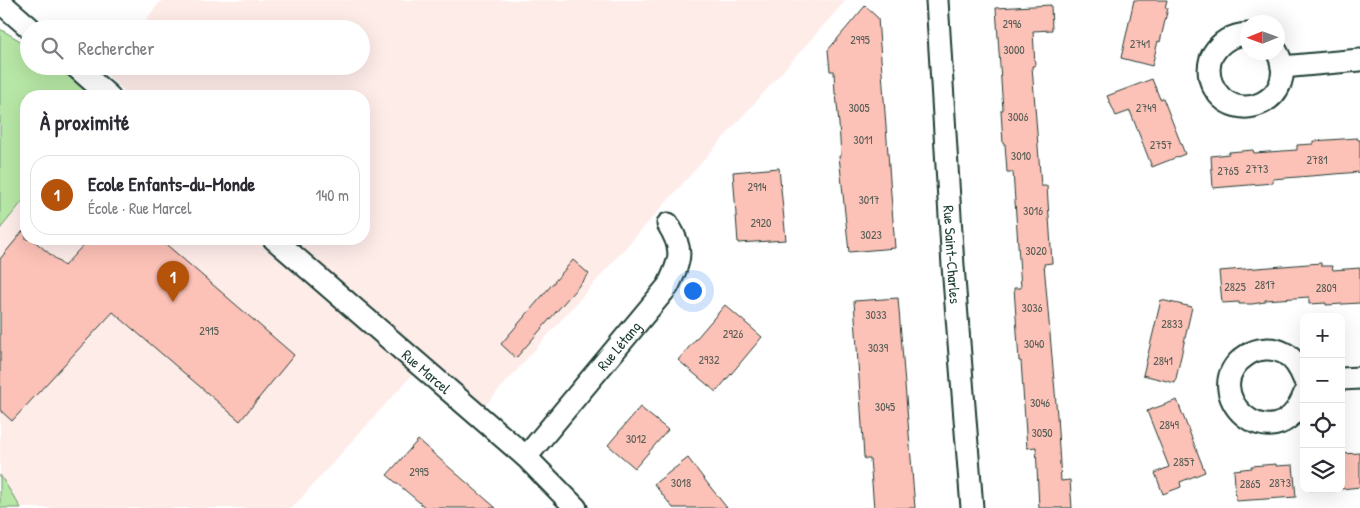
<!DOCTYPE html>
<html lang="fr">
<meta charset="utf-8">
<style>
body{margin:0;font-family:"Patrick Hand",sans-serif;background:#f7f7f7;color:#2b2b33}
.controls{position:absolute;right:15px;bottom:15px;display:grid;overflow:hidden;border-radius:10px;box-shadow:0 5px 20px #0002}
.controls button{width:45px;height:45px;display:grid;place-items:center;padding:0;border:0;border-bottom:1px solid #e1e1e2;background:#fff;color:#2b2b33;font:25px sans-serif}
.compass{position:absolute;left:1240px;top:15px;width:45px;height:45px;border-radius:50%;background:#fff;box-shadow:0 5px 20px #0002;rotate:269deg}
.you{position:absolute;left:692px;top:290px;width:18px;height:18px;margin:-12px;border:4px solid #fff;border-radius:50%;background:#1a73e8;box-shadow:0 0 0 8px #1a73e833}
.badge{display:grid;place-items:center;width:32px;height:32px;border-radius:50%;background:#b45309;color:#fff;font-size:16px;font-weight:700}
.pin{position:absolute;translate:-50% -41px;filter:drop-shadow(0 1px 2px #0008)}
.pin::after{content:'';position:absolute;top:26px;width:18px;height:15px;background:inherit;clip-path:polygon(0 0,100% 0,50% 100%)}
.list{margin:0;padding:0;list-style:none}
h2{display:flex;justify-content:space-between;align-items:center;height:65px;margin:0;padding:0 20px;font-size:21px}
h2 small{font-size:16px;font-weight:400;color:#7c7c81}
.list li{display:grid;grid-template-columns:32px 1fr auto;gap:15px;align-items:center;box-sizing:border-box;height:80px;margin:0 10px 10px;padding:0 10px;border:1px solid #e1e1e2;border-radius:20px}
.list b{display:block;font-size:19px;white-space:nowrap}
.list p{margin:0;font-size:16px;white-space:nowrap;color:#7c7c81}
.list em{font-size:16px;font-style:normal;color:#7c7c81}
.icon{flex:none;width:28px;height:28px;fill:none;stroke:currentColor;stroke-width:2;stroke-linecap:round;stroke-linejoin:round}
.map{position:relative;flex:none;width:1360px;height:508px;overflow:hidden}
.search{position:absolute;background:#fff;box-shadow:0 5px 20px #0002;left:20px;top:20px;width:350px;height:55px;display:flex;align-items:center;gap:12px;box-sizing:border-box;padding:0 18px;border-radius:28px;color:#7c7c81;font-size:19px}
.panel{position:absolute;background:#fff;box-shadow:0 5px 20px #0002;left:20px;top:90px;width:350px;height:155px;border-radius:20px}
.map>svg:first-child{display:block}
.built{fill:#feece9}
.park{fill:#b7e7a6;stroke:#6b926d}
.building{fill:#fcc1b7;stroke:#1f3d34}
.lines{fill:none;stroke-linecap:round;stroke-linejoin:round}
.street-casing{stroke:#1f3d34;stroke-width:25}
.street{stroke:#fff;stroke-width:21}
.labels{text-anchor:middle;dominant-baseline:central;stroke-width:5;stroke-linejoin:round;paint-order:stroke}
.number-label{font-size:12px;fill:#565e55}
.street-label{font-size:15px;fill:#1f3d34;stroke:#fff}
</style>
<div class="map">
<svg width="1360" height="508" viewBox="0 0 1360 508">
<rect width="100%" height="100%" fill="#fff"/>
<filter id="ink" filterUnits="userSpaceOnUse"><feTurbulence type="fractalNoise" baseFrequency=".02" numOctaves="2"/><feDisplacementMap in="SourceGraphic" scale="10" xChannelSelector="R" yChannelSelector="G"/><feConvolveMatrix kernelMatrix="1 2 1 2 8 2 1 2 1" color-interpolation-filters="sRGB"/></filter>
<g filter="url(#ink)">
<polygon class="built" points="162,0 846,0 475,417 420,366 292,508 21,508 0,475 0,229 26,197 26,239 364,239 364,96 130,96 103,71 107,66 361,66 361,29 138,29"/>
<g class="park">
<polygon points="0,29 29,46 29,66 61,66 109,96 26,96 26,197 0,229"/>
<polygon points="0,475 21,508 0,508"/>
</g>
<g class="building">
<polygon points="1134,0 1167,0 1165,8 1168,8 1160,42 1158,41 1152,66 1121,58"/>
<polygon points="1051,5 1052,30 1033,31 1035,66 1032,66 1041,186 1047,186 1052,263 1044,264 1057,415 1061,481 1070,480 1072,508 1039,508 1036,447 1027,448 1021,361 1019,361 1014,288 1021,288 1013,172 1007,172 1005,144 1003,144 1001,110 1003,110 996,8"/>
<polygon points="865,6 878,18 895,248 849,252 839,156 841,156 839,124 836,94 835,94 834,71 830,71 828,50"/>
<polygon points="1152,79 1160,99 1163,98 1185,154 1152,167 1130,111 1116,116 1107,96"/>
<polygon points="1357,138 1358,140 1360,140 1360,172 1273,179 1273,183 1213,188 1211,156 1229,154 1229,152 1253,150 1254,153 1297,150 1297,145 1313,144 1313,141"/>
<polygon points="779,168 786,240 738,243 733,172"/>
<polygon points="23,231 26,233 26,239 32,239 64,266 89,239 160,239 294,355 240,421 113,312 12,421 0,410 0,259"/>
<polygon points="573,260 589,274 516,358 501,344"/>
<polygon points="1321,263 1321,266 1332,266 1333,270 1360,268 1360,303 1326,305 1326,303 1309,304 1309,297 1265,300 1265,302 1252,304 1239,304 1239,302 1222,303 1219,271"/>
<polygon points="898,298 915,508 874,508 870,459 865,459 864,457 854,301"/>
<polygon points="1161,300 1192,307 1175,383 1143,375"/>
<polygon points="725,305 762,337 716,392 678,360"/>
<polygon points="1177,400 1205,472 1180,482 1181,487 1163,494 1155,473 1169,467 1147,411"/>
<polygon points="640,407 668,430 635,468 608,445"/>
<polygon points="418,440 450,468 496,508 426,508 387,475"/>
<polygon points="1360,453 1360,487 1341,489 1341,454"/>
<polygon points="688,458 708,484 727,508 673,508 654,484"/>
<polygon points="1276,464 1276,466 1293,465 1296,497 1236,501 1234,470 1252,468 1251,466"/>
</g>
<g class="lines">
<defs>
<g id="street">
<path id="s1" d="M937,0L953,266L972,508"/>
<polyline points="0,2 31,29"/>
<path d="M1248,34C1232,35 1221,41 1213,54C1208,63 1208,75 1212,84C1234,132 1302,97 1277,52"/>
<polyline points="75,66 109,96"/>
<polyline points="1282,67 1360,60"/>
<path id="s2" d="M274,239L526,457L576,508"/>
<path d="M1304,379C1300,369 1294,358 1284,353C1273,347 1257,348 1247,355C1192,390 1275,468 1304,395"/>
<polyline points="1341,379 1360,378"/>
<path id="s3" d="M526,457L668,286C681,259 684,250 668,224"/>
</g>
</defs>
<use href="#street" class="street-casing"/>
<use href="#street" class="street"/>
</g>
</g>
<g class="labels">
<g class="number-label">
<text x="1012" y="23">2996</text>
<text x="860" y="39">2995</text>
<text x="1140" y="43">2741</text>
<text x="1014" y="49">3000</text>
<text x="859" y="107">3005</text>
<text x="1146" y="107">2749</text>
<text x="1018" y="116">3006</text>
<text x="863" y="139">3011</text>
<text x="1161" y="144">2757</text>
<text x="1021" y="155">3010</text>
<text x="1317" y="159">2781</text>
<text x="1257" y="168">2773</text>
<text x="1228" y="170">2765</text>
<text x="757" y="186">2914</text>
<text x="869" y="199">3017</text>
<text x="1033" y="210">3016</text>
<text x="761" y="222">2920</text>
<text x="871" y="234">3023</text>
<text x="1036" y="250">3020</text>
<text x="1265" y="284">2817</text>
<text x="1235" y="286">2825</text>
<text x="1326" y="287">2809</text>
<text x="1032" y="307">3036</text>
<text x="876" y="314">3033</text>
<text x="1172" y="323">2833</text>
<text x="209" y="330">2915</text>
<text x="733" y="333">2926</text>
<text x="1034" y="343">3040</text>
<text x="878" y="347">3039</text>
<text x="709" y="359">2932</text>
<text x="1163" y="360">2841</text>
<text x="1040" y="402">3046</text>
<text x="885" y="406">3045</text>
<text x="1169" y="424">2849</text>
<text x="1042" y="432">3050</text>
<text x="636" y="438">3012</text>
<text x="1184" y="461">2857</text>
<text x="419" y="471">2995</text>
<text x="681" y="482">3018</text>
<text x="1280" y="482">2873</text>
<text x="1250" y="483">2865</text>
</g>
<g class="street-label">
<text stroke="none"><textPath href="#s1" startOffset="255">Rue Saint-Charles</textPath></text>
<text stroke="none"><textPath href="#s3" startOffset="145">Rue Létang</textPath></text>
<text stroke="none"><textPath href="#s2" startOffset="202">Rue Marcel</textPath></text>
</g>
</g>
</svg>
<div class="controls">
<button>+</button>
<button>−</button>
<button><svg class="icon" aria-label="locate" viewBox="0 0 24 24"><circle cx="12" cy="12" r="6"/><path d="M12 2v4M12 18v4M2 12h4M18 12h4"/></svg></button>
<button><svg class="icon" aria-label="layers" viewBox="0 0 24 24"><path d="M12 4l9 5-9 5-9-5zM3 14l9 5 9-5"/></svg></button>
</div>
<svg class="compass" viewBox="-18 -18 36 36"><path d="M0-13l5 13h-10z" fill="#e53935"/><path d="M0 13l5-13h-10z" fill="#7c7c81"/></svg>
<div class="you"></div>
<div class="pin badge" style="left:173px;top:302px">1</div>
<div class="search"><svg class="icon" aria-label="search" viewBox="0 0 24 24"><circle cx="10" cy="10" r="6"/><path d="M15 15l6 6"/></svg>Rechercher</div>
<section class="panel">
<h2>À proximité<small></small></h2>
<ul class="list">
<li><span class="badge">1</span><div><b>Ecole Enfants-du-Monde</b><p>École · Rue Marcel</p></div><em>140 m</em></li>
</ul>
</section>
</div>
